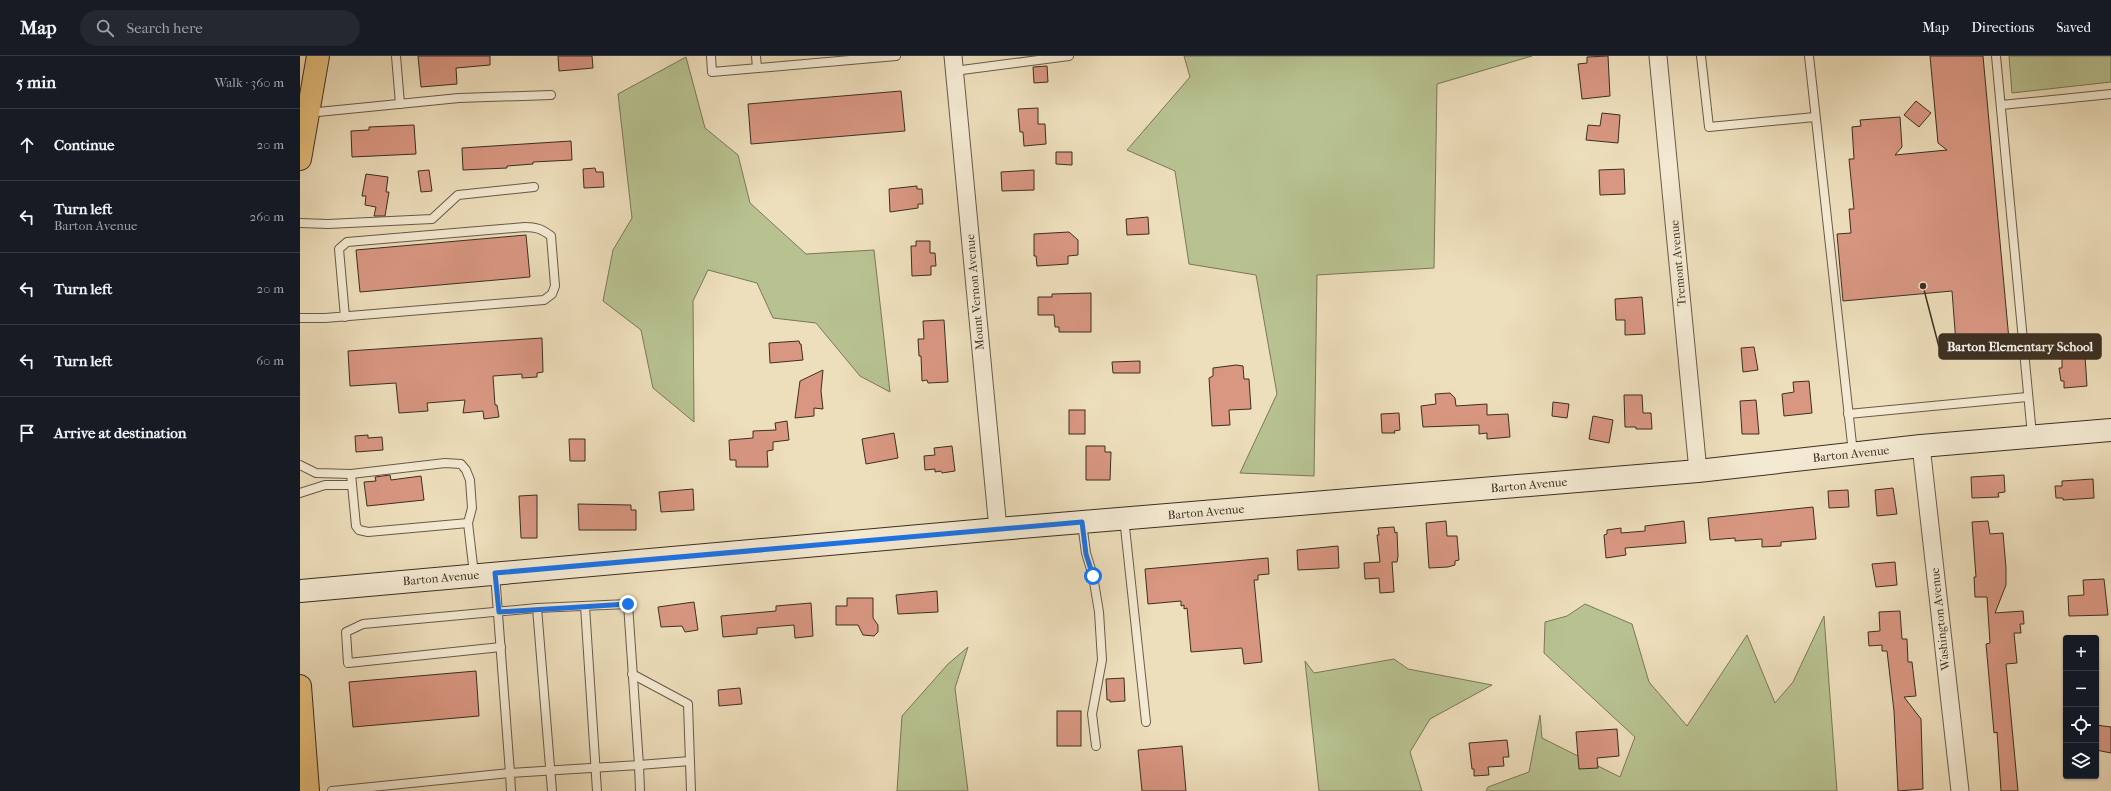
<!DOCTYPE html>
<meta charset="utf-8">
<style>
body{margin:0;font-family:"IM FELL French Canon",serif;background:#242831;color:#f1f3f6}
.controls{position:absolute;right:12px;bottom:12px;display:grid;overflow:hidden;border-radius:4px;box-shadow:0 1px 3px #0004}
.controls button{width:36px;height:36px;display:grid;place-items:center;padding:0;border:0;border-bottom:1px solid #363941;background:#171b24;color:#f1f3f6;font:20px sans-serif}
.stop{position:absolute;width:12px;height:12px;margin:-9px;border:3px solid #1a73e8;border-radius:50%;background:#fff}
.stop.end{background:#1a73e8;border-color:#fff;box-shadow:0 1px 4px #0008}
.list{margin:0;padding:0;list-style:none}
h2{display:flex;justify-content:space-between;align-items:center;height:52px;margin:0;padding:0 16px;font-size:17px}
h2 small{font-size:13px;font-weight:400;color:#9ea1a6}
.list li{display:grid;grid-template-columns:26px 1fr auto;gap:12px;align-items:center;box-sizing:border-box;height:72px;padding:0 16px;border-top:1px solid #363941}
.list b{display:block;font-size:15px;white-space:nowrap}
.list p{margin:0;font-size:13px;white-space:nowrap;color:#9ea1a6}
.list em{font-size:13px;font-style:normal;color:#9ea1a6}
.icon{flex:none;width:22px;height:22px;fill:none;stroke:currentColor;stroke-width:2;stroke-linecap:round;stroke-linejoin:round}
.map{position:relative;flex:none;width:1811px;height:735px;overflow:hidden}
header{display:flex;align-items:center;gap:24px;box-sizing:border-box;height:56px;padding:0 20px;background:#171b24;border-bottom:1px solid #363941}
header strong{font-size:19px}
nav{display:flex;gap:22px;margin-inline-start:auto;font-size:14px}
.search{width:280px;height:36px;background:#242831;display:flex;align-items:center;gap:10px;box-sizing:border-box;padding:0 14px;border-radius:22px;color:#9ea1a6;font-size:15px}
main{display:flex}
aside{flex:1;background:#171b24}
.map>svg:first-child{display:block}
.green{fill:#b8c291;stroke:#7a7859}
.building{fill:#d99782;stroke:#3b2f21}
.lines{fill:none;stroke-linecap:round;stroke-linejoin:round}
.lane-casing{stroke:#685b48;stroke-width:10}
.street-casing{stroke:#685b48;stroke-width:19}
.secondary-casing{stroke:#3b2f21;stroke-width:24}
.primary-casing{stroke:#3b2f21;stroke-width:24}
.lane{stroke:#f4ead3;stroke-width:8}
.street{stroke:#f4ead3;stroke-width:17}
.secondary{stroke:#f4ead3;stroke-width:22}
.primary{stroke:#e7c07e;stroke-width:22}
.route{stroke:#1a73e8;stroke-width:5}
.labels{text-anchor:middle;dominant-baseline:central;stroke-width:4;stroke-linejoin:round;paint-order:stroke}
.street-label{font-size:12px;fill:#3b2f21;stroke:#f4ead3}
.leader{fill:none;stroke:#3b2f21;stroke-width:1.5}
.callout-dot{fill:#3b2f21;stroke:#f4ead3;stroke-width:1.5}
.callout{fill:#3b2f21;stroke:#3b2f21;stroke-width:1.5}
.callout-label{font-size:13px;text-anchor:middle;font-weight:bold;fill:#fff}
</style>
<header>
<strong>Map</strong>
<div class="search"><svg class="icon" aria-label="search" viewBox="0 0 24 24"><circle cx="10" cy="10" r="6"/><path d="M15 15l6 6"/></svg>Search here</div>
<nav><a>Map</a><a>Directions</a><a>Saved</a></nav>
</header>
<main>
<aside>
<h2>5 min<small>Walk · 360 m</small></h2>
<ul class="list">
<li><svg class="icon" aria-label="ahead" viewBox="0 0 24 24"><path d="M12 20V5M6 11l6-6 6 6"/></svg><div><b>Continue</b></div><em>20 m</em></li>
<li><svg class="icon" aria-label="left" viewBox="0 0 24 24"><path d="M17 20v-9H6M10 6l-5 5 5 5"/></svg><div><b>Turn left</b><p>Barton Avenue</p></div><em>260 m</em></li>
<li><svg class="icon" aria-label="left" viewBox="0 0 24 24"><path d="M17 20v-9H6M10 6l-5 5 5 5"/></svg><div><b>Turn left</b></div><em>20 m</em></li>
<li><svg class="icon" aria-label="left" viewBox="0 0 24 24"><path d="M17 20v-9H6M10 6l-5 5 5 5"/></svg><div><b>Turn left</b></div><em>60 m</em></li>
<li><svg class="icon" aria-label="arrive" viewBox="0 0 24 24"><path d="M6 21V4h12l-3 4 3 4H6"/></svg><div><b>Arrive at destination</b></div></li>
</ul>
</aside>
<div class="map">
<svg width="1811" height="735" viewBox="0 0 1811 735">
<rect width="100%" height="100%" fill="#eedfbc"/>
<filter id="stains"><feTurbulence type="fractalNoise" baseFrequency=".005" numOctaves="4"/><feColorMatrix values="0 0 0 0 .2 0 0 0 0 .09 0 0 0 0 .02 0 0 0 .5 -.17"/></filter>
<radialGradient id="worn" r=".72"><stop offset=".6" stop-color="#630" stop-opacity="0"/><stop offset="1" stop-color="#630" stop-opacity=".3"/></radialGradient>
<g class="green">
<polygon points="884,0 1232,0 1137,28 1134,212 1017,219 1014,420 940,417 977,338 956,219 889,208 875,115 827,94 890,21"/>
<polygon points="1709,0 1811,0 1811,26 1712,37"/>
<polygon points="386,1 405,72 438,99 450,147 506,198 574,194 590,336 560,320 516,267 473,262 457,227 408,214 393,245 394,366 353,332 341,274 303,245 313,194 332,162 318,38"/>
<polygon points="1285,548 1332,568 1349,626 1387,670 1447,579 1475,647 1493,626 1524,560 1537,735 1186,735 1188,731 1229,716 1240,659 1242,682 1320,721 1335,681 1244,597 1245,566 1267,560"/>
<polygon points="668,591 655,632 668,735 597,735 602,660 648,608"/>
<polygon points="1094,603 1108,613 1192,629 1130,663 1110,696 1122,735 1019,735 1005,605 1014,617"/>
</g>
<g class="building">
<polygon points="118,0 190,0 190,9 156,12 157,28 121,31"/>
<polygon points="258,0 292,0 293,12 259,15"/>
<polygon points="1308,0 1310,40 1282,43 1278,8 1287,7 1287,1"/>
<polygon points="1630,0 1683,0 1709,284 1696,285 1696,291 1673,293 1672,286 1656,288 1652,235 1543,245 1537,178 1551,177 1549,153 1554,153 1549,103 1554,103 1552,71 1561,70 1560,64 1600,61 1602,91 1595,99 1647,94 1638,87"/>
<polygon points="747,10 748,26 734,27 733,11"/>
<polygon points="601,35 605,75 451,88 448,48"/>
<polygon points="1616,45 1631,57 1619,71 1604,59"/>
<polygon points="738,52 738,68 745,68 746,88 724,90 723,76 720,76 718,53"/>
<polygon points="1302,57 1320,59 1318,87 1286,84 1288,69 1300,70"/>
<polygon points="114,69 116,98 52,101 51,75 69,74 69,71"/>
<polygon points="271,85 272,104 233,106 233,108 207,110 207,112 163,114 162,92"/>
<polygon points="756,96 772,96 772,109 756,108"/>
<polygon points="295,112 296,116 303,116 304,131 284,132 283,113"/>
<polygon points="1324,113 1325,138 1300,139 1299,114"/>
<polygon points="129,114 132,135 121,136 118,115"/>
<polygon points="734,114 734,134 702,135 701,116"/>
<polygon points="66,118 88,121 86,136 89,136 85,160 74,160 76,151 65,149 66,140 62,140"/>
<polygon points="617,130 617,133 622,133 623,148 618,148 618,152 590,156 589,133"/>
<polygon points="848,161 849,178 827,179 826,163"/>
<polygon points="769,176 778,184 778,199 768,200 768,208 737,210 736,200 734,200 734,178"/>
<polygon points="226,179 230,221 60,236 56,194"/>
<polygon points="616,185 630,185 630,197 635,197 636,210 631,210 631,219 612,220 611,190 616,190"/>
<polygon points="791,237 791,276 759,276 759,271 755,271 754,259 738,259 738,241 752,241 752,238"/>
<polygon points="1342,241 1345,278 1325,279 1325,264 1316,264 1315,243"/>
<polygon points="644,264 648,326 628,327 627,324 622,325 621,300 619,300 618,283 624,283 623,265"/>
<polygon points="242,282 243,316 237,317 237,321 222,322 222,318 193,320 195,349 197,349 199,361 184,363 183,355 163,357 165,344 127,347 128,355 99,357 96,327 50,330 48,295"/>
<polygon points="499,285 500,288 501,288 503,304 470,307 469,287"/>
<polygon points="1454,291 1458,314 1443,316 1441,292"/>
<polygon points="1785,300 1787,330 1764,332 1764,325 1761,325 1759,312 1762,312 1762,301"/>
<polygon points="840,305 840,317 813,317 812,306"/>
<polygon points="936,309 943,310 944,323 949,323 951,353 929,354 930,369 912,370 909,322 913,320 913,312"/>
<polygon points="523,314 521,335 523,353 514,352 514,360 495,362 500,325"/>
<polygon points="1509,325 1512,357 1484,360 1482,338 1494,336 1493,326"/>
<polygon points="1150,337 1155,342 1156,350 1187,348 1187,359 1208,358 1210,381 1187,383 1187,377 1179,378 1179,369 1123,371 1121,350 1136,348 1135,338"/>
<polygon points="1324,339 1342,339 1343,357 1351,357 1352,373 1336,373 1336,371 1325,371"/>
<polygon points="1456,344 1459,378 1442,378 1440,345"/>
<polygon points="1253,346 1269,348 1267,362 1252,360"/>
<rect x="769" y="354" width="16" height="24"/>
<polygon points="1099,357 1100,374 1094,375 1095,377 1082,377 1081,358"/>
<polygon points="1293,360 1313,364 1309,387 1289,383"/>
<polygon points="487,365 489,384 473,386 473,394 467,395 468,411 436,411 436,404 430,404 429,384 453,382 453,375 476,374 475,367"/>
<polygon points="594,377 598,402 566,408 562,383"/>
<polygon points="68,379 68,382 82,381 83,394 56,396 55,380"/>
<polygon points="269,383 285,383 285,405 270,405"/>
<polygon points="652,390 655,415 642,417 641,415 635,416 635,413 625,414 624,400 635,399 634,392"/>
<polygon points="786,390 805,390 805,396 811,396 810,424 786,424"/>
<polygon points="90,419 91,424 121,420 124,444 67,450 64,426 76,425 75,421"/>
<polygon points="1704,419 1705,436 1698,437 1699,441 1672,442 1671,421"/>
<polygon points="1793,423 1794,442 1763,444 1763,442 1756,442 1755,430 1762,430 1762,425"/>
<polygon points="1593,432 1597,458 1577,460 1575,434"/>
<polygon points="393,433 394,454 361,456 359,436"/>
<polygon points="1548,434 1549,451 1529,452 1528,435"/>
<polygon points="237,439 237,482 221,482 219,440"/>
<polygon points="278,448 331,449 331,454 336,454 336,474 279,474"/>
<polygon points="1513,451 1516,483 1481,486 1481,490 1462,491 1462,483 1435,485 1435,482 1410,484 1408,462"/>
<polygon points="1146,465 1147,480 1157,480 1159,504 1155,505 1155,509 1148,511 1129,512 1126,467"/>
<polygon points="1384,465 1386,487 1325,492 1326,499 1306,502 1304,479 1307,478 1307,474 1321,472 1321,477 1345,475 1345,470"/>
<polygon points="1688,465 1690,478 1703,477 1706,512 1706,529 1695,557 1723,555 1724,568 1720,568 1721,577 1714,577 1717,607 1706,608 1718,735 1701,735 1697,676 1694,677 1686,588 1690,587 1687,541 1675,541 1674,521 1676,521 1672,466"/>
<polygon points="1094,471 1095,477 1097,476 1098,500 1097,506 1092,506 1094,536 1080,537 1079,522 1065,523 1064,507 1080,506 1077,479 1079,479 1078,472"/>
<polygon points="1038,490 1039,512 998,514 997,494"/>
<polygon points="968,502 969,518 958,519 958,524 954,524 962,606 944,608 942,592 891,596 887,552 884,553 884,549 881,550 881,545 848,548 845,513"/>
<polygon points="1595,506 1597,529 1576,531 1572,508"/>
<polygon points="1804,523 1808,559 1769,560 1768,540 1784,539 1783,524"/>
<polygon points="637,535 638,556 598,558 596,539"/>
<polygon points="547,542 573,542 573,562 578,569 578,576 574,580 563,579 558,569 536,569 536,550 547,550"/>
<polygon points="394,546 398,574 385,576 382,570 361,571 358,551"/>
<polygon points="511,547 513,580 495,582 494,569 457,572 457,578 423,581 421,560 476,555 476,550"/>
<polygon points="1600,555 1602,583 1607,583 1608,606 1612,606 1616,640 1604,641 1621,663 1623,733 1598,735 1594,655 1587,595 1582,595 1582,589 1569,590 1568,576 1580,575 1579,556"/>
<polygon points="176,615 179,660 53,671 49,626"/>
<polygon points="824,622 825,645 810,646 810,644 807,644 806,623"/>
<polygon points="440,632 442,648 419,650 418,634"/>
<rect x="757" y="655" width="24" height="35"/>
<polygon points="1796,669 1811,671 1811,697 1796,694"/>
<polygon points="1317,673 1319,700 1297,702 1298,712 1279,713 1276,676"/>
<polygon points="1207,684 1209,701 1203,701 1204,710 1188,711 1189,719 1174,720 1174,713 1172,713 1169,687"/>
<polygon points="882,690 886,735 842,735 838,694"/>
</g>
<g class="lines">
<defs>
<g id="lane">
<polyline points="96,0 100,48"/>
<polyline points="411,0 412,16 596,0"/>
<polyline points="456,0 457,12"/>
<polyline points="1401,0 1409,71 1515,61"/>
<polyline points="1509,0 1553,397"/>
<polyline points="1696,0 1732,379"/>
<polyline points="654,15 769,0"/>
<polyline points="1701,49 1811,38"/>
<polyline points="8,57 159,42 251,39"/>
<polyline points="0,167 28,168 132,163 158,139 234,131"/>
<path d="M0,262H25L244,244L252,238L255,230L251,180C242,173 236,171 225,171L47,186L39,193L45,261"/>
<polyline points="1548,358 1727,341"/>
<polyline points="0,409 16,417 51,418 145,407 161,408 166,414 170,424 172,452 168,467 174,518"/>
<polyline points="51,418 56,470 59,474 68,476 168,467"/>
<polyline points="0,437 25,429 52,429"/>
<polyline points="824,462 846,666"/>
<polyline points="782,467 786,497 793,520 799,556 802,604 792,658 796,690"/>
<polyline points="285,550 297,735"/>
<polyline points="237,552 252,735"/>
<polyline points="201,591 48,607 46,576 63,568 237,552 328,548 339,709 210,717 211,735"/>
<polyline points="332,618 388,648 391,735"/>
<polyline points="32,735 210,717 195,518"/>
<polyline points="340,735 339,709 390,705"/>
</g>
<g id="street">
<polyline points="653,0 698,473"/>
<polyline points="1358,0 1398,415"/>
<polyline points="1621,390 1660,735"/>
</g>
<polyline id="secondary" points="0,535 698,473 1398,415 1621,390 1811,374"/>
<g id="primary">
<polyline points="0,103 18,0"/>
<polyline points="0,630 8,735"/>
</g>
</defs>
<use href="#lane" class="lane-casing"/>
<use href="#street" class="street-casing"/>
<use href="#secondary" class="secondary-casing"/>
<use href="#primary" class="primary-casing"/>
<use href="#lane" class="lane"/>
<use href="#street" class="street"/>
<use href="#secondary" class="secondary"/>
<use href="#primary" class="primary"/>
</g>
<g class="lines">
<polyline class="route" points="328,548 199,556 195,517 782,466 786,498 793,520"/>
</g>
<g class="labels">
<g class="street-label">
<text transform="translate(1378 207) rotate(-95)">Tremont Avenue</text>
<text transform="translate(675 236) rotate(-95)">Mount Vernon Avenue</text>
<text transform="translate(1551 398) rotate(-6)">Barton Avenue</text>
<text transform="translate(1229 429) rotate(-5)">Barton Avenue</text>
<text transform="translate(906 456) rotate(-5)">Barton Avenue</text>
<text transform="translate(141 522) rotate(-5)">Barton Avenue</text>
<text transform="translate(1640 563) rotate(-96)">Washington Avenue</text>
</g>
</g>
<path class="leader" d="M1623 230L1639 291"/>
<circle class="callout-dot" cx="1623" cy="230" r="4"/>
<rect class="callout" x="1639" y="278" width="162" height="25" rx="4"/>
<g class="callout-label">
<text x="1720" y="295">Barton Elementary School</text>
</g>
<rect width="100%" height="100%" filter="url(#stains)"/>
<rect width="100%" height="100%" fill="url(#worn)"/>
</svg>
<div class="controls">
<button>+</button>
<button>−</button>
<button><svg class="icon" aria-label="locate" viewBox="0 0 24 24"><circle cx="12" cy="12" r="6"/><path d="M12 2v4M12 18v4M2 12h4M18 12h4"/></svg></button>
<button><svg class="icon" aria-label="layers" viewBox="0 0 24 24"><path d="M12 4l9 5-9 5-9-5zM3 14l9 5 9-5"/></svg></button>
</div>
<div class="stop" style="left:793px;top:520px"></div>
<div class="stop end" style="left:328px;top:548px"></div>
</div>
</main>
